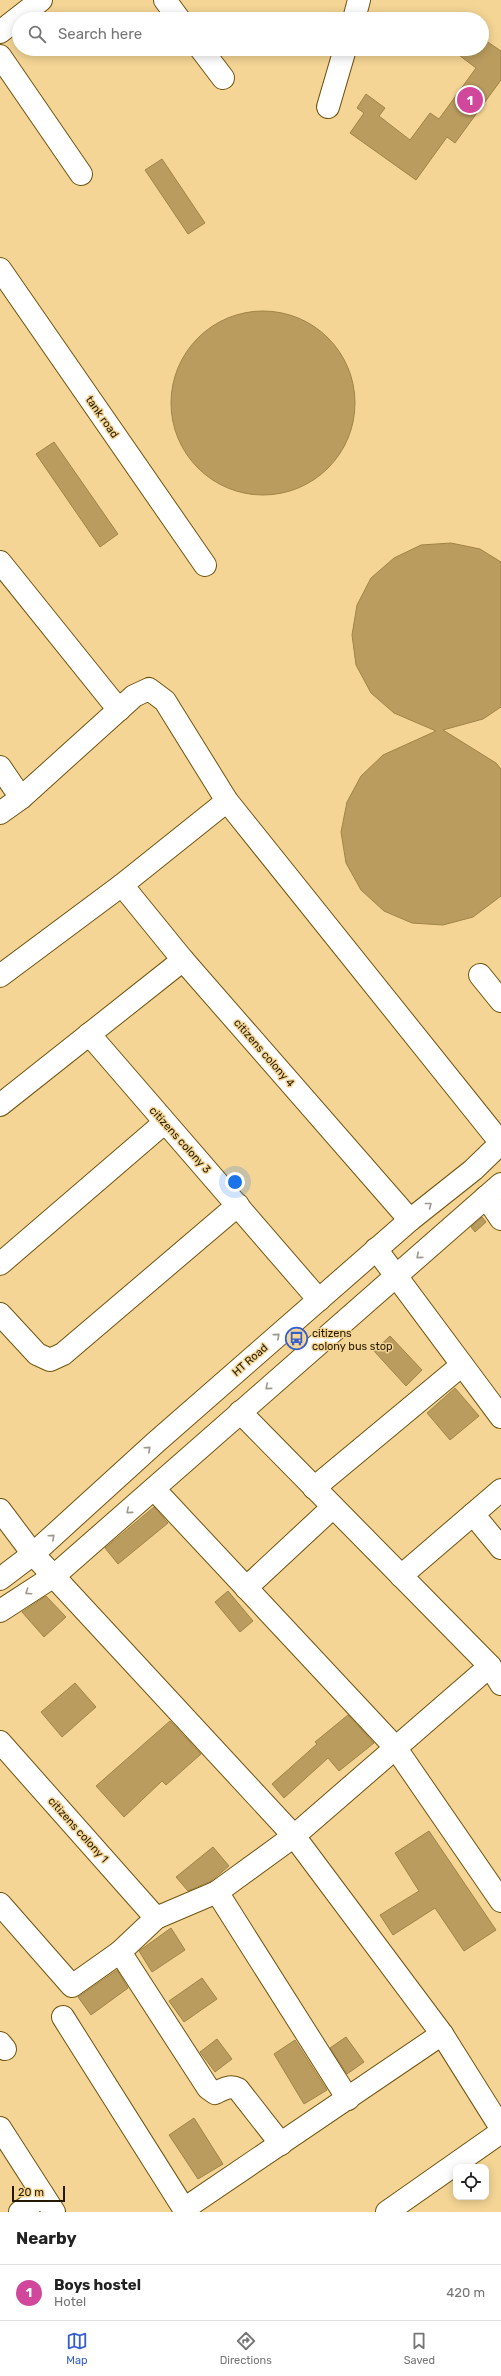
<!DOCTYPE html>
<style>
body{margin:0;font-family:Rubik,sans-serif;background:#f2f2f2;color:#222}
.controls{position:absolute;right:12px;bottom:12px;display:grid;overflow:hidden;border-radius:8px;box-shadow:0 2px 10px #0003}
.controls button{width:36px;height:36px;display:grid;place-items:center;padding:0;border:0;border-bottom:1px solid #e0e0e0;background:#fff;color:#222;font:20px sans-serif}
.scale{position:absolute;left:12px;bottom:10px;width:53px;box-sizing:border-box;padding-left:4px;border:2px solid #251a01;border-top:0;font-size:11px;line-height:14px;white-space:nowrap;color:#251a01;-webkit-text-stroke:3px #f4d595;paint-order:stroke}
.you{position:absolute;left:235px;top:1182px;width:14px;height:14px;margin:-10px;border:3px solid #fff;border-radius:50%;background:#1a73e8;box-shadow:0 0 0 6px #1a73e833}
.badge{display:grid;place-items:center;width:26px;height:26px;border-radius:50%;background:#355fcf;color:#fff;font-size:13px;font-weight:700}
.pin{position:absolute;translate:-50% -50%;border:2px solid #fff;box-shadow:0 1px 4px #0006}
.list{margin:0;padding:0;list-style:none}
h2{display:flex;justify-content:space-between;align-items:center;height:52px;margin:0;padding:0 16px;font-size:17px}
h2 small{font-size:13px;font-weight:400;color:#767676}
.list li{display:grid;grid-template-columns:26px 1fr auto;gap:12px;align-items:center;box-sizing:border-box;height:56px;padding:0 16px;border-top:1px solid #e0e0e0}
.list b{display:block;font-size:15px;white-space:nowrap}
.list p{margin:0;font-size:13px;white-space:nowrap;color:#767676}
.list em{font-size:13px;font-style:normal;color:#767676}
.icon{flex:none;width:22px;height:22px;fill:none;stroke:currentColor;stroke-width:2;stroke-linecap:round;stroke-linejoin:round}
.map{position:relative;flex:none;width:501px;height:2212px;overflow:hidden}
.search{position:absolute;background:#fff;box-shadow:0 2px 10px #0003;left:12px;right:12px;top:12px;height:44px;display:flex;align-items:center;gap:10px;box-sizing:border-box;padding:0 14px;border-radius:22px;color:#767676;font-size:15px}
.sheet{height:108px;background:#fff}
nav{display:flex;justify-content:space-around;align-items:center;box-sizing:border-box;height:56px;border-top:1px solid #e0e0e0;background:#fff;font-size:11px;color:#767676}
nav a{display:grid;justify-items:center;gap:2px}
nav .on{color:#355fcf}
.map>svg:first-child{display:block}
.building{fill:#b99c5e;stroke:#a18547}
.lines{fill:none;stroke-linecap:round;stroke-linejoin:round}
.minor-casing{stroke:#705511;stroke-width:24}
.minor{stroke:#fff;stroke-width:22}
.oneway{stroke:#9d988d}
.labels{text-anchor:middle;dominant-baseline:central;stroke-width:3;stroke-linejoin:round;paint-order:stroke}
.street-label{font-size:11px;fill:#251a01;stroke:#f4d595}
.poi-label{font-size:11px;fill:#251a01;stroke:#f4d595;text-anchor:start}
</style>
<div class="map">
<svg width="501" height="2212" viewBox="0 0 501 2212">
<rect width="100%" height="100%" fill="#f4d595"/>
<g class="building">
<polygon points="482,38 501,51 501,80 455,143 447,137 416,180 350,133 364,113 357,108 366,94 385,108 379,116 410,140 430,113 439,119 476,68 451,49 482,49"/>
<polygon points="162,159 205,223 188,234 145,170"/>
<circle cx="263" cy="403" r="92"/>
<polygon points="54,442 118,534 100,547 36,454"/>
<polygon points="451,543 480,549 501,562 501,707 483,719 443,730 496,763 501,769 501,896 473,917 443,925 412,923 384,911 361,890 346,863 341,832 347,802 361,776 383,755 436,731 394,713 371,693 356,665 352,635 357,605 371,578 394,558 421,545"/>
<polygon points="482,1217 486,1222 475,1232 471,1227"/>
<polygon points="390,1336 422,1370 406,1386 374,1351"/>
<polygon points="455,1388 479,1416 450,1440 427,1413"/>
<polygon points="154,1507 168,1523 118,1564 105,1548"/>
<polygon points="228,1591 253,1621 240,1632 215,1602"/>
<polygon points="46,1596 66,1617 44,1637 22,1612"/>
<polygon points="75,1683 96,1707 62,1737 41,1712"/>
<polygon points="348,1715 374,1743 339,1771 328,1758 284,1798 272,1784 317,1744 315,1742"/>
<polygon points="170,1721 201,1754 166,1785 162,1781 124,1817 96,1786"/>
<polygon points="429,1831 496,1930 464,1951 435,1908 393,1935 380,1915 419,1891 395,1853"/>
<polygon points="213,1847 229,1866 211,1881 188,1891 176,1877"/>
<polygon points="171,1928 185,1950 152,1972 139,1951"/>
<polygon points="117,1970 128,1988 91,2015 78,1997"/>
<polygon points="202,1978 217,1999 184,2022 169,2001"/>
<polygon points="346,2037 364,2062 347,2074 330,2048"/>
<polygon points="217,2039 232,2059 215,2072 200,2052"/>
<polygon points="295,2040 327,2090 304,2104 274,2054"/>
<polygon points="194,2118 223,2164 198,2179 169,2135"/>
</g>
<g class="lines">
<defs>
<g id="minor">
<polyline points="165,0 179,19"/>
<polyline points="354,19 359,0"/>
<polyline points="0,32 41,0"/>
<polyline points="201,49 223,78"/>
<polyline points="0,56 81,174"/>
<polyline points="328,107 345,49"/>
<polyline points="0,269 205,565"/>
<polyline points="0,562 119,710"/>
<polyline points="0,767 21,798"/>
<polyline points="0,813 21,798 134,696 149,689 165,701 227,801 501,1143"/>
<polyline points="122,885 183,960 410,1220"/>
<polyline points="480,975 501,1001"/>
<polyline points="0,976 122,885 227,801"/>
<polyline points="89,1034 319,1300"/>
<polyline points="0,1105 183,960"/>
<polyline points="486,1197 501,1219"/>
<polyline points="376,1249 501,1417"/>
<polyline points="0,1264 164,1123"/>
<polyline points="0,1314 37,1354 50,1360 63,1354 238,1205"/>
<polyline points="240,1412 490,1666 501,1684"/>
<polyline points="314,1488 462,1365"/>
<polyline points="154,1489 395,1747 501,1901"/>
<polyline points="0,1510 33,1554 294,1836 442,2034 501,2128"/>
<polyline points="473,1514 501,1548"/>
<polyline points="401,1576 501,1490"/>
<polyline points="0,1579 33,1554 155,1443 410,1220 473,1170 501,1143"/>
<polyline points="246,1588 333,1507"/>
<polyline points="0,1611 54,1576 501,1184"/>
<polyline points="0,1742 156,1918"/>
<polyline points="0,1904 72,1986 120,1952 156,1918 217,1892"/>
<path d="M120,1952L208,2088L215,2093C223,2089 230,2085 238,2089L281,2144"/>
<polyline points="63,2017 186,2212"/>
<polyline points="0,2043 5,2049"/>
<polyline points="348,2099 217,1892 294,1836 490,1666"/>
<polyline points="0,2128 54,2212"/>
<polyline points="184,2209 442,2034"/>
<polyline points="20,2212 43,2195"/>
<polyline points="387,2212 501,2132"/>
</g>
</defs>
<use href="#minor" class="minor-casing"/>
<use href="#minor" class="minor"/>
</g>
<defs><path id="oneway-chevron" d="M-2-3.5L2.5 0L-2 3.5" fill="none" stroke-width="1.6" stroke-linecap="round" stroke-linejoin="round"/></defs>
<g class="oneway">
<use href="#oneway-chevron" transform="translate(429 1205) rotate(-38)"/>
<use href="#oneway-chevron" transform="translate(419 1256) rotate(139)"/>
<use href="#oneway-chevron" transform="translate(277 1336) rotate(-41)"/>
<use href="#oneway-chevron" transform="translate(268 1387) rotate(139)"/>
<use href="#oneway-chevron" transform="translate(148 1449) rotate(-42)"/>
<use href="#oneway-chevron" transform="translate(129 1511) rotate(139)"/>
<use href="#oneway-chevron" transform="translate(52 1537) rotate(-42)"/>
<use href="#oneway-chevron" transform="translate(28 1592) rotate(146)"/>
</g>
<defs>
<symbol id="bus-ring" viewBox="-11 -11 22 22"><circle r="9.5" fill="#f4d595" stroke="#355fcf" stroke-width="1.5"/><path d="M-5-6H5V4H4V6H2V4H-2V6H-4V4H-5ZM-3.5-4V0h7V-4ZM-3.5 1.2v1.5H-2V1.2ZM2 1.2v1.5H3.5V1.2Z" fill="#355fcf"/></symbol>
</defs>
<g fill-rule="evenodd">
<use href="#bus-ring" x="284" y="1326" width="25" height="25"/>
</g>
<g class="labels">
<g class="street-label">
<text transform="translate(102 417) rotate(55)">tank road</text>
<text transform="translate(264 1053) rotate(49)">citizens colony 4</text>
<text transform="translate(180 1140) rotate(48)">citizens colony 3</text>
<text transform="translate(250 1360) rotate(-41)">HT Road</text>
<text transform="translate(78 1830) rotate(48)">citizens colony 1</text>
</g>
<g class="poi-label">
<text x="312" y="1333">citizens<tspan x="312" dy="13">colony bus stop</tspan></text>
</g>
</g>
</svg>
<div class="controls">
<button><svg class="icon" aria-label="locate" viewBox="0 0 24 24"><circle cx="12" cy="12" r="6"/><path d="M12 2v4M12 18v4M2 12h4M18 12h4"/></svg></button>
</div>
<div class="scale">20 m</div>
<div class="you"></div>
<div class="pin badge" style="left:470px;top:100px;background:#d1479c">1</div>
<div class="search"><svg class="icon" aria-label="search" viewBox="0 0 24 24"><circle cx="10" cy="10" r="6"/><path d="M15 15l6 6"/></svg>Search here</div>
</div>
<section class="sheet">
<h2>Nearby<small></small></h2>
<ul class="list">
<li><span class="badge" style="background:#d1479c">1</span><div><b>Boys hostel</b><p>Hotel</p></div><em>420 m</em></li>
</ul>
</section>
<nav>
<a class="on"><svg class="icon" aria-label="map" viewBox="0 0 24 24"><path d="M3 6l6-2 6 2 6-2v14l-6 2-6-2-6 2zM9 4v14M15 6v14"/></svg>Map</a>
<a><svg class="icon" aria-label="directions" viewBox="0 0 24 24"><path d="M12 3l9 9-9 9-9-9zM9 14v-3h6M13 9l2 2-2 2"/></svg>Directions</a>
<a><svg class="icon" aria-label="saved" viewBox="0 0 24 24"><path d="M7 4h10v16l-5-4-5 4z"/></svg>Saved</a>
</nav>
